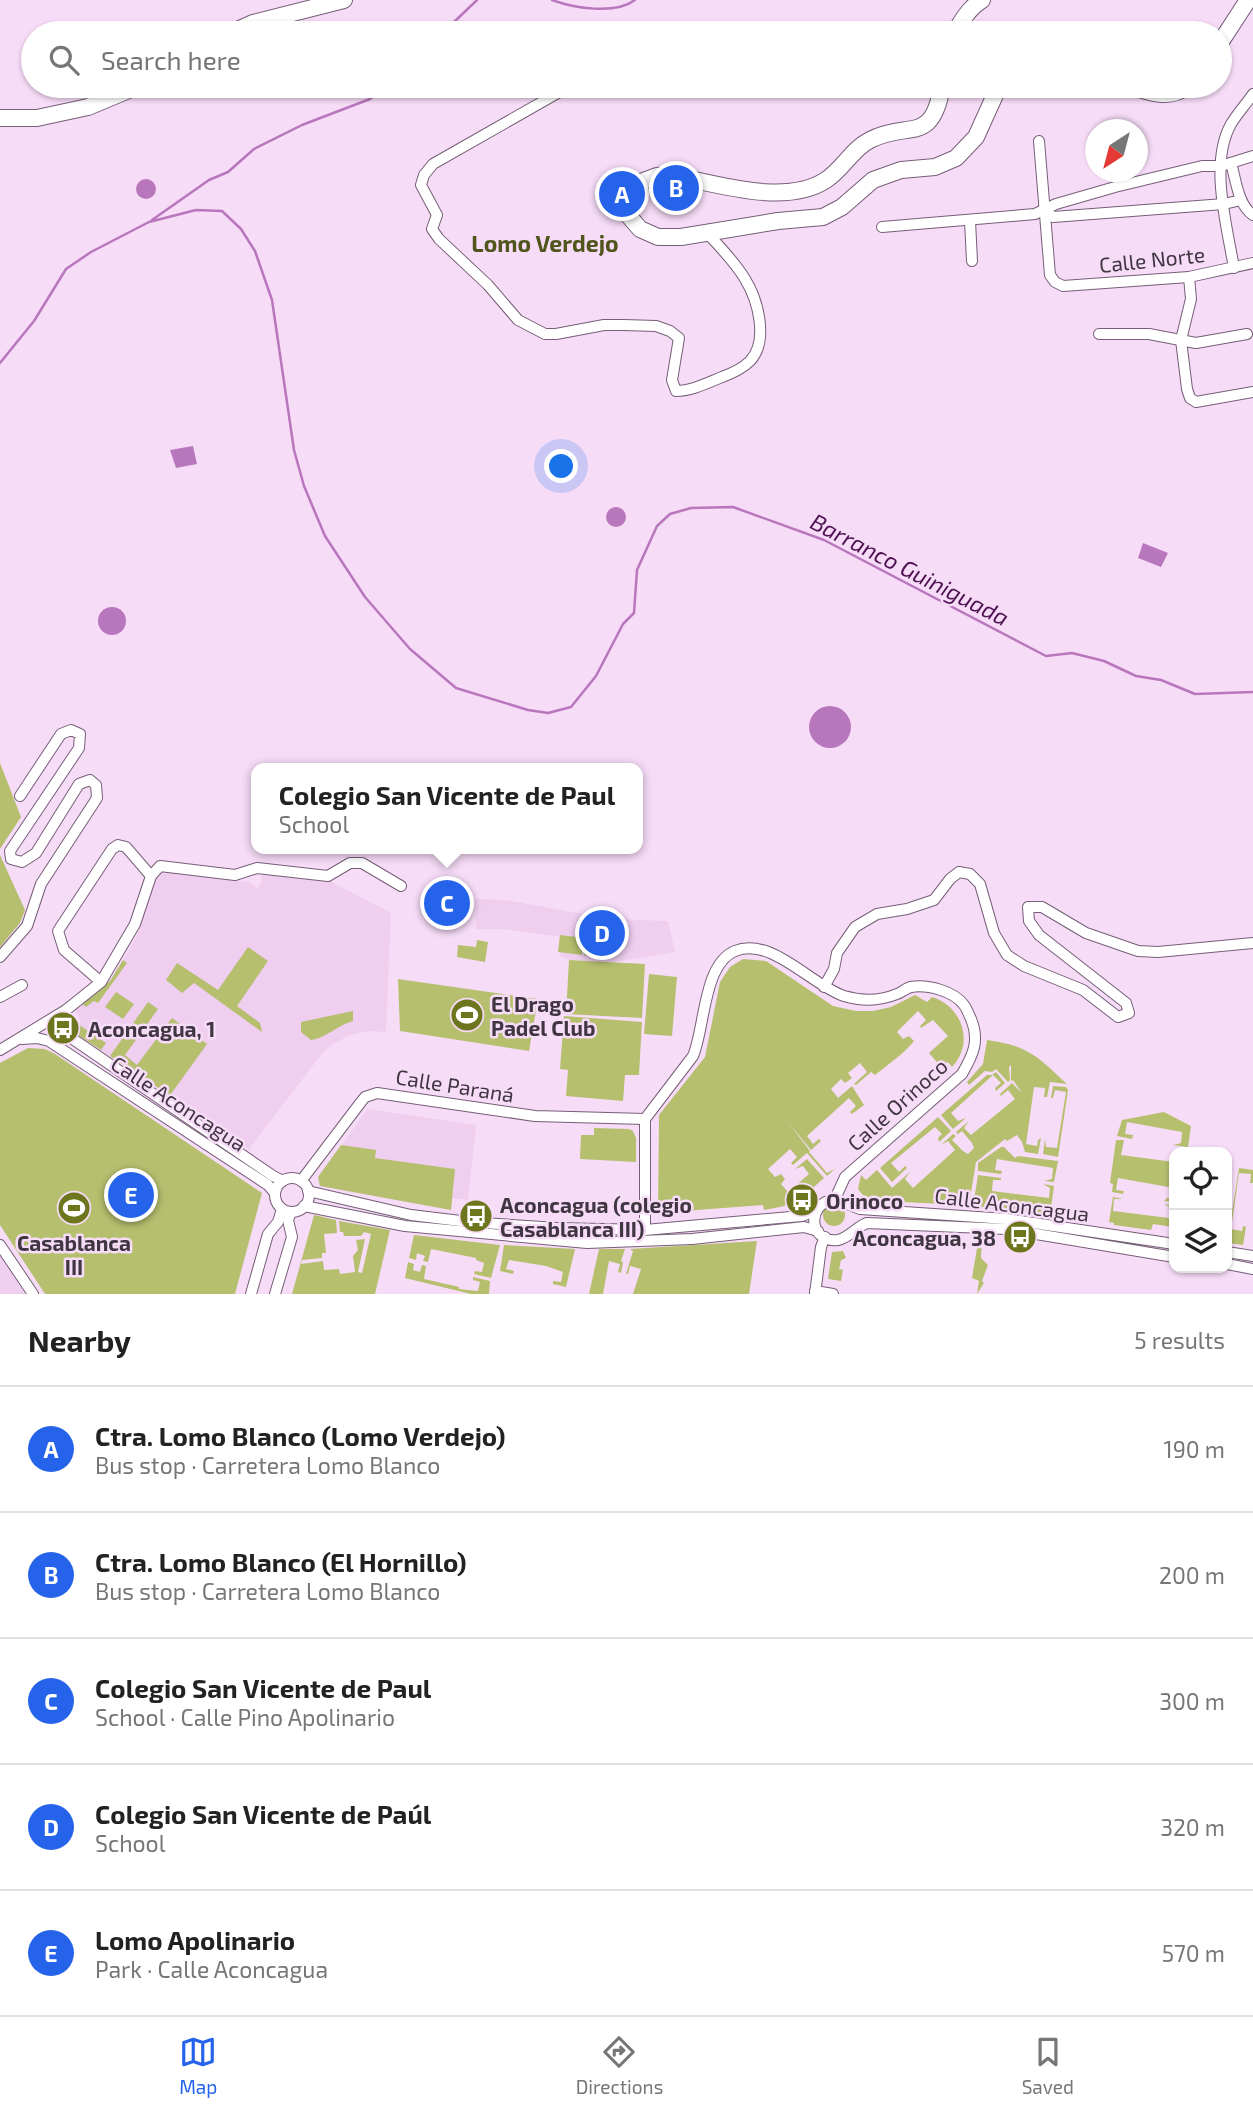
<!DOCTYPE html>
<meta charset="utf-8">
<style>
body{margin:0;font-family:"Exo 2",sans-serif;background:#f6f6f6;color:#222}
.controls{position:absolute;right:21px;bottom:21px;display:grid;overflow:hidden;border-radius:14px;box-shadow:0 2px 5px #0004}
.controls button{width:63px;height:63px;display:grid;place-items:center;padding:0;border:0;border-bottom:2px solid #e0e0e0;background:#fff;color:#222;font:35px sans-serif}
.compass{position:absolute;left:1085px;top:119px;width:63px;height:63px;border-radius:50%;background:#fff;box-shadow:0 2px 5px #0004;rotate:216deg}
.you{position:absolute;left:562px;top:467px;width:24px;height:24px;margin:-18px;border:5px solid #fff;border-radius:50%;background:#1a73e8;box-shadow:0 0 0 10px #1a73e833}
.badge{display:grid;place-items:center;width:46px;height:46px;border-radius:50%;background:#2563eb;color:#fff;font-size:23px;font-weight:700}
.pin{position:absolute;translate:-50% -50%;border:4px solid #fff;box-shadow:0 2px 7px #0006}
.popup{position:absolute;left:251px;top:763px;width:392px;height:91px;box-sizing:border-box;display:grid;place-content:center;border-radius:14px;background:#fff;filter:drop-shadow(0 2px 5px #0005);font-size:23px;white-space:nowrap;color:#767676}
.popup b{font-size:26px;color:#222}
.popup::after{content:'';position:absolute;left:50%;top:100%;margin-left:-14px;border:14px solid transparent;border-top-color:#fff}
.list{margin:0;padding:0;list-style:none}
h2{display:flex;justify-content:space-between;align-items:center;height:91px;margin:0;padding:0 28px;font-size:30px}
h2 small{font-size:23px;font-weight:400;color:#767676}
.list li{display:grid;grid-template-columns:46px 1fr auto;gap:21px;align-items:center;box-sizing:border-box;height:126px;padding:0 28px;border-top:2px solid #e0e0e0}
.list b{display:block;font-size:26px;white-space:nowrap}
.list p{margin:0;font-size:23px;white-space:nowrap;color:#767676}
.list em{font-size:23px;font-style:normal;color:#767676}
.icon{flex:none;width:38px;height:38px;fill:none;stroke:currentColor;stroke-width:2;stroke-linecap:round;stroke-linejoin:round}
.map{position:relative;flex:none;width:1253px;height:1294px;overflow:hidden}
.search{position:absolute;background:#fff;box-shadow:0 2px 5px #0004;left:21px;right:21px;top:21px;height:77px;display:flex;align-items:center;gap:18px;box-sizing:border-box;padding:0 24px;border-radius:38px;color:#767676;font-size:26px}
.sheet{height:721px;background:#fff}
nav{display:flex;justify-content:space-around;align-items:center;box-sizing:border-box;height:98px;border-top:2px solid #e0e0e0;background:#fff;font-size:19px;color:#767676}
nav a{display:grid;justify-items:center;gap:4px}
nav .on{color:#2563eb}
.map>svg:first-child{display:block}
.built{fill:#efcef0}
.green{fill:#b6bf6e}
.water{fill:#b876bc}
.lines{fill:none;stroke-linecap:round;stroke-linejoin:round}
.stream{stroke:#b876bc;stroke-width:2.5}
.street-casing{stroke:#765e77;stroke-width:12}
.secondary-casing{stroke:#765e77;stroke-width:18}
.street{stroke:#fff;stroke-width:10}
.secondary{stroke:#fff;stroke-width:16}
.labels{text-anchor:middle;dominant-baseline:central;stroke-width:5;stroke-linejoin:round;paint-order:stroke}
.street-label{font-size:21px;fill:#403641;stroke:#f7dcf8}
.poi-label{font-size:21px;font-weight:bold;fill:#403641;stroke:#f7dcf8;text-anchor:start}
.neighbourhood-label{font-size:23px;font-weight:bold;fill:#50551b;stroke:#f7dcf8}
.water-label{font-size:23px;font-style:italic;fill:#4e1152;stroke:#f7dcf8}
</style>
<div class="map">
<svg width="1253" height="1294" viewBox="0 0 1253 1294">
<rect width="100%" height="100%" fill="#f7dcf8"/>
<g class="built">
<polygon points="165,869 249,882 257,888 261,883 262,872 326,879 391,913 386,1032 370,1031 350,1035 330,1046 321,1055 249,1149 69,1029 81,1021 74,1008 110,981 136,938 156,876"/>
<polygon points="475,899 505,900 612,919 668,921 675,952 615,962 569,960 560,956 562,937 503,929 476,929"/>
<polygon points="368,1109 476,1125 468,1200 452,1198 451,1210 320,1186 318,1177"/>
<polygon points="0,1256 25,1294 0,1294"/>
</g>
<g class="green">
<polygon points="0,763 21,817 0,849"/>
<polygon points="0,855 25,910 20,923 0,947"/>
<polygon points="591,919 611,923 604,959 584,955"/>
<polygon points="560,935 584,938 582,955 558,952"/>
<polygon points="477,940 488,942 485,962 457,957 458,945 476,947"/>
<polygon points="248,947 268,961 237,1006 260,1023 262,1032 194,983 182,993 166,980 177,963 218,990"/>
<path d="M743,959L766,961L833,1006L856,1011H873L891,1007L915,995L927,1002L932,997C962,1006 975,1043 952,1067L948,1062L941,1067L929,1053L948,1036L933,1020L921,1028L920,1026L926,1020L918,1011L897,1032L903,1039L909,1036L914,1041C905,1053 887,1065 875,1075L871,1072L856,1085L854,1084L867,1072L860,1063L848,1073L852,1078L845,1083L841,1079L831,1089L838,1098L852,1086L864,1105L852,1114L850,1112L856,1106L849,1098L807,1136L813,1144L819,1139L821,1141L811,1150L788,1122L810,1151L809,1152L827,1173L835,1169L827,1176L807,1153L793,1165L791,1163L797,1157L790,1149L768,1169L775,1177L781,1174L785,1179L781,1184L788,1192L809,1174L803,1166L795,1169L807,1159L824,1178C799,1200 797,1205 764,1210L763,1205L658,1213L659,1115L705,1057L720,982L730,967Z"/>
<polygon points="123,960 127,963 98,1003 94,1001 86,1007 81,1003 110,981"/>
<polygon points="569,960 645,964 642,1018 566,1014"/>
<polygon points="649,974 677,977 672,1036 644,1034"/>
<polygon points="398,979 538,999 529,1051 400,1031"/>
<polygon points="116,992 134,1004 123,1019 105,1007"/>
<polygon points="148,1002 158,1009 125,1055 137,1065 172,1018 207,1044 171,1094 185,1103 184,1105 110,1056"/>
<path d="M353,1011V1021C338,1025 324,1039 311,1040L301,1032V1022Z"/>
<polygon points="564,1016 642,1022 639,1075 625,1075 623,1101 566,1096 568,1070 560,1069"/>
<polygon points="78,1024 106,1043 101,1050 69,1029"/>
<path d="M987,1040C1029,1046 1037,1056 1067,1084L1050,1082L1047,1097H1044L1045,1088L1034,1087L1026,1144L1037,1146L1038,1140L1041,1138L1038,1154L1025,1152L1022,1142L1017,1135L1007,1141L1005,1139L976,1162L969,1205L878,1201L866,1199L858,1189L861,1175L866,1180L877,1170L892,1188L910,1172L905,1179L913,1188L955,1150L948,1141L941,1145L953,1134L956,1136L952,1140L963,1151L968,1154L974,1148L972,1143L962,1131L958,1134L956,1132L969,1121L964,1128L971,1135L1015,1099L1008,1090L1001,1096L1000,1094L1012,1083L1022,1093L1013,1080L1011,1081V1065L1009,1067L1010,1080L1008,1082L996,1069L992,1072L985,1071L969,1085L967,1082L983,1064Z"/>
<polygon points="28,1048 45,1049 55,1054 262,1193 235,1294 45,1294 0,1225 0,1063"/>
<polygon points="996,1072 1005,1083 996,1091 995,1088 1001,1083 993,1075 951,1113 958,1121 966,1118 953,1129 941,1115 987,1075 992,1075"/>
<polygon points="1053,1086 1066,1087 1068,1090 1058,1157 1043,1154 1045,1139 1046,1147 1057,1148 1066,1092 1055,1090 1053,1098 1051,1098"/>
<polygon points="1164,1112 1191,1126 1188,1147 1173,1145 1181,1143 1182,1132 1127,1122 1125,1134 1133,1135 1132,1139 1117,1136 1122,1120"/>
<polygon points="938,1117 951,1131 939,1142 938,1138 942,1134 935,1127 891,1163 899,1172 905,1166 907,1168 892,1182 880,1168"/>
<polygon points="594,1128 629,1129 633,1131 636,1138 636,1162 580,1159 581,1135 594,1135"/>
<polygon points="1116,1140 1124,1140 1121,1155 1174,1162 1174,1202 1164,1201 1167,1198 1172,1199 1174,1188 1118,1178 1116,1190 1124,1191 1123,1194 1112,1192 1113,1184 1110,1183"/>
<polygon points="341,1145 376,1150 375,1158 455,1169 451,1210 320,1186 318,1177"/>
<polygon points="1001,1147 1004,1147 1015,1158 1018,1156 1058,1161 1054,1182 1044,1181 1052,1179 1053,1168 997,1159 995,1170 1002,1171 1001,1174 978,1171 978,1163"/>
<polygon points="1239,1168 1253,1170 1253,1183 1250,1183 1251,1174 1239,1173 1231,1229 1242,1231 1243,1226 1246,1227 1243,1245 1227,1243"/>
<polygon points="978,1175 1001,1178 1001,1180 993,1180 992,1191 1049,1198 1050,1188 1043,1184 1054,1186 1050,1215 973,1206"/>
<polygon points="1113,1197 1123,1199 1114,1199 1113,1211 1169,1218 1171,1208 1164,1204 1174,1206 1174,1230 1173,1227 1153,1224 1151,1230 1114,1225 1114,1223 1109,1222"/>
<circle cx="834" cy="1215" r="11"/>
<polygon points="314,1215 336,1220 337,1233 324,1234 326,1253 322,1253 322,1258 302,1260 301,1264 323,1261 324,1270 339,1269 340,1274 355,1272 353,1256 358,1250 356,1240 365,1239 358,1272 362,1273 371,1234 364,1232 361,1236 344,1236 343,1232 340,1232 339,1221 390,1230 375,1294 292,1294"/>
<polygon points="414,1235 500,1245 491,1278 474,1274 475,1271 482,1272 484,1263 476,1260 476,1258 431,1249 428,1262 423,1261 425,1256 417,1253 416,1260 409,1258"/>
<polygon points="979,1236 982,1236 981,1258 988,1265 982,1281 984,1283 977,1294 979,1281 972,1278"/>
<polygon points="757,1241 749,1294 633,1294 641,1269 630,1266 628,1274 626,1274 633,1251 630,1249"/>
<polygon points="504,1245 575,1249 566,1287 553,1284 553,1281 561,1282 563,1272 546,1266 509,1260 506,1269 514,1271 513,1274 500,1271"/>
<polygon points="599,1249 625,1249 621,1261 623,1262 621,1273 618,1272 620,1264 609,1261 603,1294 589,1294"/>
<polygon points="843,1251 846,1258 841,1260 839,1269 843,1270 841,1281 828,1279 832,1252"/>
<polygon points="408,1262 414,1264 413,1270 420,1272 422,1265 426,1266 424,1279 459,1287 459,1289 478,1291 480,1282 473,1280 473,1277 490,1281 489,1294 471,1294 405,1278"/>
</g>
<g class="water">
<circle cx="146" cy="189" r="10"/>
<polygon points="193,446 197,464 176,468 170,450"/>
<circle cx="616" cy="517" r="10"/>
<polygon points="1143,543 1168,553 1161,567 1138,558"/>
<circle cx="112" cy="621" r="14"/>
<circle cx="830" cy="727" r="21"/>
</g>
<g class="lines">
<g class="stream">
<path d="M552,0C574,8 615,15 635,0"/>
<polyline points="434,33 453,23 477,0"/>
<polyline points="152,220 209,180 228,172 254,149 302,125 370,99 388,86"/>
<polyline points="0,363 34,321 66,269 91,252 149,222 196,210 222,211 241,229 255,251 272,300 294,450 304,486 325,536 365,597 410,649 456,688 528,710 548,713 571,707 596,676 623,624 634,613 637,570 657,526 670,514 691,508 733,507 824,540 1046,656 1072,653 1104,661 1136,676 1161,680 1195,694 1253,692"/>
</g>
<defs>
<g id="street">
<path d="M570,86L433,164L424,175L421,185L437,215L432,229L439,239L488,285L518,320L545,334H556L604,325H623L656,326L670,331L679,338L672,380L676,391C692,391 707,383 722,377C733,373 742,369 750,361C769,341 758,300 745,279C735,262 720,247 707,233"/>
<polyline points="1039,141 1050,275 1055,282 1063,286 1189,277 1253,263"/>
<path d="M1231,163C1236,180 1238,205 1253,215"/>
<polyline points="1045,210 1053,217 1224,204 1241,200"/>
<polyline points="970,221 972,261"/>
<polyline points="882,227 1035,214 1056,204 1115,187 1202,166 1221,166 1253,156"/>
<path d="M1234,268C1227,226 1209,163 1231,124C1237,114 1246,104 1253,94"/>
<polyline points="1189,277 1191,299 1181,340 1187,389 1190,398 1196,402 1253,392"/>
<polyline points="1099,334 1149,334 1196,343 1247,334"/>
<polyline points="0,957 27,926 41,884 97,798 96,785 90,780 79,784 36,853 22,862 11,859 10,851 79,748 80,734 71,730 61,734 20,796"/>
<polyline points="101,982 64,950 58,931 112,849 118,845 126,847 151,876"/>
<polyline points="824,987 834,969 837,953 855,927 877,914 907,909 934,900 950,879 959,872 970,874 980,884 994,933 1007,955 1024,966 1083,990 1118,1017 1129,1013 1126,1003 1039,935 1029,921 1028,907 1042,907 1086,933 1138,951 1158,952 1253,943"/>
<polyline points="0,997 22,985"/>
<polyline points="48,1022 273,1176 283,1181"/>
<polyline points="22,1039 37,1038 49,1041 268,1185 275,1193"/>
<polyline points="0,1050 66,1010 101,982 135,924 151,876 160,866 235,875 257,868 328,876 350,863 362,863 401,886"/>
<circle cx="292" cy="1195" r="17"/>
<polyline points="301,1181 361,1102 365,1097 377,1093 535,1116 645,1119"/>
<polyline points="308,1191 411,1215 469,1222 557,1228 645,1230 802,1216 817,1210"/>
<polyline points="304,1206 405,1226 587,1243 692,1239 804,1227 818,1231"/>
<path d="M645,1230V1119L693,1056C705,1028 703,964 735,951C771,936 811,985 844,996C861,1001 880,1001 897,994C901,993 906,988 911,987C927,984 954,991 964,1005C967,1009 969,1015 971,1019C980,1041 973,1055 962,1074L845,1177L835,1199"/>
<path d="M1174,1244L1007,1219L860,1209L835,1199C804,1204 810,1244 838,1240C849,1238 856,1227 867,1223L1006,1229L1174,1257"/>
<polyline points="0,1245 33,1294"/>
<polyline points="1227,1252 1253,1256"/>
<polyline points="1227,1264 1253,1269"/>
<polyline points="815,1291 833,1294"/>
<polyline points="251,1294 268,1234 278,1222 282,1209"/>
<polyline points="275,1294 292,1237 288,1220 291,1212"/>
<polyline points="815,1294 821,1247 825,1237"/>
</g>
<g id="secondary">
<polyline points="231,33 253,23 344,0"/>
<path d="M955,33C962,20 969,8 982,0"/>
<polyline points="1220,43 1248,0"/>
<path d="M942,86C932,146 909,120 870,140C852,149 843,169 826,180C785,207 715,183 670,175L657,176L638,183L630,199L628,215L640,229L658,237H681L778,221L823,217L842,207L873,180L901,170L935,167L956,158L976,137L999,86"/>
<path d="M1131,86C1150,93 1170,100 1188,86"/>
<polyline points="0,118 37,118 88,107 138,86"/>
</g>
</defs>
<use href="#street" class="street-casing"/>
<use href="#secondary" class="secondary-casing"/>
<use href="#street" class="street"/>
<use href="#secondary" class="secondary"/>
</g>
<defs>
<symbol id="stadium-disc" viewBox="-11 -11 22 22"><circle r="9.5" fill="#6d751d" stroke="#f7dcf8"/><path d="M0-5a6.5 5 0 1 0 0 10a6.5 5 0 1 0 0-10ZM-3.5-1.8h7v3.6h-7Z" fill="#fff"/></symbol>
<symbol id="bus-disc" viewBox="-11 -11 22 22"><circle r="9.5" fill="#6d751d" stroke="#f7dcf8"/><path d="M-5-6H5V4H4V6H2V4H-2V6H-4V4H-5ZM-3.5-4V0h7V-4ZM-3.5 1.2v1.5H-2V1.2ZM2 1.2v1.5H3.5V1.2Z" fill="#fff"/></symbol>
</defs>
<g fill-rule="evenodd">
<use href="#stadium-disc" x="448" y="996" width="38" height="38"/>
<use href="#bus-disc" x="44" y="1009" width="38" height="38"/>
<use href="#bus-disc" x="783" y="1181" width="38" height="38"/>
<use href="#stadium-disc" x="55" y="1189" width="38" height="38"/>
<use href="#bus-disc" x="457" y="1197" width="38" height="38"/>
<use href="#bus-disc" x="1001" y="1218" width="38" height="38"/>
</g>
<g class="labels">
<g class="street-label">
<text transform="translate(1152 259) rotate(-6)">Calle Norte</text>
<text transform="translate(455 1085) rotate(9)">Calle Paraná</text>
<text transform="translate(179 1103) rotate(33)">Calle Aconcagua</text>
<text transform="translate(897 1104) rotate(-42)">Calle Orinoco</text>
<text transform="translate(1012 1204) rotate(7)">Calle Aconcagua</text>
</g>
<g class="poi-label">
<text x="491" y="1003">El Drago<tspan x="491" dy="24">Padel Club</tspan></text>
<text x="88" y="1028">Aconcagua, 1</text>
<text x="826" y="1200">Orinoco</text>
<text x="500" y="1204">Aconcagua (colegio<tspan x="500" dy="24">Casablanca III)</tspan></text>
<text x="996" y="1237" text-anchor="end">Aconcagua, 38</text>
<text x="74" y="1242" text-anchor="middle">Casablanca<tspan x="74" dy="24">III</tspan></text>
</g>
<g class="neighbourhood-label">
<text x="545" y="243">Lomo Verdejo</text>
</g>
<g class="water-label">
<text transform="translate(910 569) rotate(27)">Barranco Guiniguada</text>
</g>
</g>
</svg>
<div class="controls">
<button><svg class="icon" aria-label="locate" viewBox="0 0 24 24"><circle cx="12" cy="12" r="6"/><path d="M12 2v4M12 18v4M2 12h4M18 12h4"/></svg></button>
<button><svg class="icon" aria-label="layers" viewBox="0 0 24 24"><path d="M12 4l9 5-9 5-9-5zM3 14l9 5 9-5"/></svg></button>
</div>
<svg class="compass" viewBox="-18 -18 36 36"><path d="M0-13l5 13h-10z" fill="#e53935"/><path d="M0 13l5-13h-10z" fill="#767676"/></svg>
<div class="you"></div>
<div class="pin badge" style="left:622px;top:194px">A</div>
<div class="pin badge" style="left:676px;top:188px">B</div>
<div class="pin badge" style="left:447px;top:903px">C</div>
<div class="popup"><b>Colegio San Vicente de Paul</b>School</div>
<div class="pin badge" style="left:602px;top:933px">D</div>
<div class="pin badge" style="left:131px;top:1195px">E</div>
<div class="search"><svg class="icon" aria-label="search" viewBox="0 0 24 24"><circle cx="10" cy="10" r="6"/><path d="M15 15l6 6"/></svg>Search here</div>
</div>
<section class="sheet">
<h2>Nearby<small>5 results</small></h2>
<ul class="list">
<li><span class="badge">A</span><div><b>Ctra. Lomo Blanco (Lomo Verdejo)</b><p>Bus stop · Carretera Lomo Blanco</p></div><em>190 m</em></li>
<li><span class="badge">B</span><div><b>Ctra. Lomo Blanco (El Hornillo)</b><p>Bus stop · Carretera Lomo Blanco</p></div><em>200 m</em></li>
<li><span class="badge">C</span><div><b>Colegio San Vicente de Paul</b><p>School · Calle Pino Apolinario</p></div><em>300 m</em></li>
<li><span class="badge">D</span><div><b>Colegio San Vicente de Paúl</b><p>School</p></div><em>320 m</em></li>
<li><span class="badge">E</span><div><b>Lomo Apolinario</b><p>Park · Calle Aconcagua</p></div><em>570 m</em></li>
</ul>
</section>
<nav>
<a class="on"><svg class="icon" aria-label="map" viewBox="0 0 24 24"><path d="M3 6l6-2 6 2 6-2v14l-6 2-6-2-6 2zM9 4v14M15 6v14"/></svg>Map</a>
<a><svg class="icon" aria-label="directions" viewBox="0 0 24 24"><path d="M12 3l9 9-9 9-9-9zM9 14v-3h6M13 9l2 2-2 2"/></svg>Directions</a>
<a><svg class="icon" aria-label="saved" viewBox="0 0 24 24"><path d="M7 4h10v16l-5-4-5 4z"/></svg>Saved</a>
</nav>
